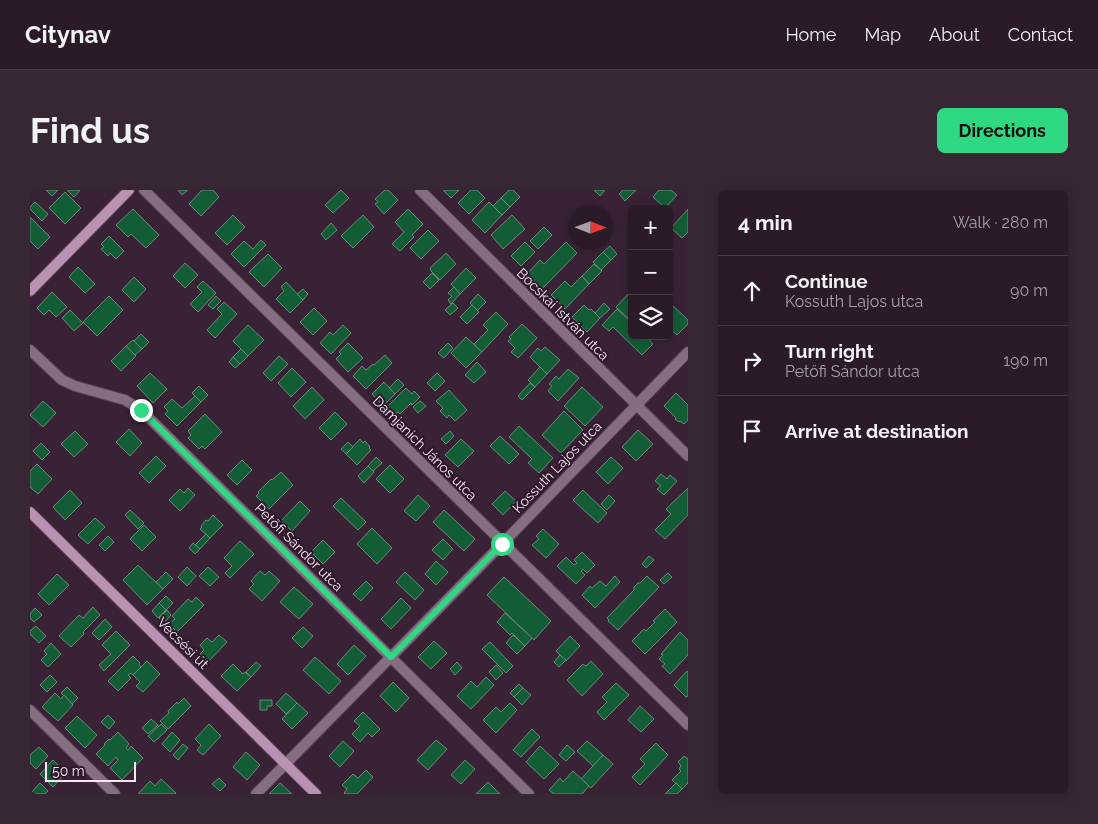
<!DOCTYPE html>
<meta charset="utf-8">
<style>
body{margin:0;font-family:Raleway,sans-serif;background:#372734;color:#f1f3f6}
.controls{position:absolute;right:15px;top:15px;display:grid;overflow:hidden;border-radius:8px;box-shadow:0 2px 12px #0003}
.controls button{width:45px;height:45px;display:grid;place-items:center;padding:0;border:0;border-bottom:1px solid #473845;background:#2b1a28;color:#f1f3f6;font:25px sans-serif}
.compass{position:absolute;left:538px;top:15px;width:45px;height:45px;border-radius:50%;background:#2b1a28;box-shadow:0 2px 12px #0003;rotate:91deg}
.scale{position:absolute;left:15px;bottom:12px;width:91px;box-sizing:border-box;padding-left:5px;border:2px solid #f7e7f4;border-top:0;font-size:14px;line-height:18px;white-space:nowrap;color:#f7e7f4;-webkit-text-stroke:4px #2e182c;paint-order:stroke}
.stop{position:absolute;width:15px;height:15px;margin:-11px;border:4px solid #2fd883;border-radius:50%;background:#fff}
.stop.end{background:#2fd883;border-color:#fff;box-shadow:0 1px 5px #0008}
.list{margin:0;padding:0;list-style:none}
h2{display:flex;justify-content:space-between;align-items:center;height:65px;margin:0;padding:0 20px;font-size:21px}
h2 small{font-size:16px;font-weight:400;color:#a6a1a8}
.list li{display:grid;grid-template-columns:32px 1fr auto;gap:15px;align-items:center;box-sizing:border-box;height:70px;padding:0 20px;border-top:1px solid #473845}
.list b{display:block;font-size:19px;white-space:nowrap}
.list p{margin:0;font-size:16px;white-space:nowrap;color:#a6a1a8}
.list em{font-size:16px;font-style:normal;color:#a6a1a8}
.icon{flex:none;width:28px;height:28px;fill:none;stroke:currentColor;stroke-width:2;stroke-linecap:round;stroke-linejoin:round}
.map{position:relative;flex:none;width:658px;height:604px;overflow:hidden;border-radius:8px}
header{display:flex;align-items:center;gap:30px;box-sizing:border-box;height:70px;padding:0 25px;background:#2b1a28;border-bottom:1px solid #473845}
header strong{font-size:24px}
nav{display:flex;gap:28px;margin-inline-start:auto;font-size:18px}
.intro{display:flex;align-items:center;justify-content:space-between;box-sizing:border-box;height:120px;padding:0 30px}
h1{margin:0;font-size:35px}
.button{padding:12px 22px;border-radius:8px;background:#2fd883;color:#111;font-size:18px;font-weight:700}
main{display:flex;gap:30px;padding:0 30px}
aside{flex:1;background:#2b1a28;border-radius:8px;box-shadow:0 2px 12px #0003}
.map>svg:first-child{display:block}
.building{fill:#125d36;stroke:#6c8b76}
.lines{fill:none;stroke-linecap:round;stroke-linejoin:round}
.street-casing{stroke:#543e51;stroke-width:12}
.secondary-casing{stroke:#543e51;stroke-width:12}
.street{stroke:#856d82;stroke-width:10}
.secondary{stroke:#b992b3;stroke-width:10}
.route{stroke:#2fd883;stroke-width:6}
.labels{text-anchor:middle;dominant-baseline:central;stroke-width:4;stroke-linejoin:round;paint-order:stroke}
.street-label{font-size:14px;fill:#f7e7f4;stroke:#2e182c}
</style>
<header>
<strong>Citynav</strong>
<nav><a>Home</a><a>Map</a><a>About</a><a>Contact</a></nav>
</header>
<div class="intro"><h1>Find us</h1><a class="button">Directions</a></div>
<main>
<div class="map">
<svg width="658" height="604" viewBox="0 0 658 604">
<rect width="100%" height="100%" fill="#392236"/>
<g class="building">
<polygon points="16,0 28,0 22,6"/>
<polygon points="37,0 50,0 44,7"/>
<polygon points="148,0 158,0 152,5"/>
<polygon points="172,0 183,0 189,7 171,26 159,14"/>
<polygon points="311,0 319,8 303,23 295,15"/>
<polygon points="355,0 358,0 368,10 354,24 345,14 348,12 345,9"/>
<polygon points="413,0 429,0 421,8"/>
<polygon points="441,0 447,0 455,8 439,24 428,13"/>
<polygon points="479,0 483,0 490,7 480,17 471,8"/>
<polygon points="564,0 575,0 570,6"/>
<polygon points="593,0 606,0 595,11 589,4"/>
<polygon points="629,0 641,0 647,5 635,18 623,7"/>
<polygon points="35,2 51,18 35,34 19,18"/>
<polygon points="471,8 480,17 472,25 463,16"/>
<polygon points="5,12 18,24 12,31 0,19 0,17"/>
<polygon points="459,12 472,25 455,43 442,30"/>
<polygon points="103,19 129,45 116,58 101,44 98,47 86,35"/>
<polygon points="378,19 393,34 382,45 384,47 370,61 362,54 374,42 365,32"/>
<polygon points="658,19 658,42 652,48 641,38"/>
<polygon points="203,25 215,37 197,55 185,43"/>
<polygon points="333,25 344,37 323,58 311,46"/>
<polygon points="482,25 495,39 473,59 461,45"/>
<polygon points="0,27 20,47 8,59 0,51"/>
<polygon points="301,33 307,40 296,50 291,44"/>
<polygon points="514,37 522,45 508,59 500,51"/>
<polygon points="398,40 409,51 391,69 380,58"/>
<polygon points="79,46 94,61 86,69 80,63 78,66 71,59 74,57 71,54"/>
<polygon points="231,50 236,55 214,77 201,64 214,51 223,59"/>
<polygon points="495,52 505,62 491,76 481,66"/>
<polygon points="536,52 547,63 512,99 497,84 510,70 514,74"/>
<polygon points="580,56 587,64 581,70 573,62"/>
<polygon points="573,62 581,70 571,80 563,72"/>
<polygon points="416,63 426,74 410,90 401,81 400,78"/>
<polygon points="238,64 252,78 234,97 219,82"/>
<polygon points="155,73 168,85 155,98 143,86"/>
<polygon points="564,74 572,81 559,94 552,86"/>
<polygon points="48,77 65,94 55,103 39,87"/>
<polygon points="436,78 446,88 430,104 421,94"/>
<polygon points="402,83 409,90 400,99 393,92"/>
<polygon points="552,86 559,94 535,119 521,105 535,91 541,97"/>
<polygon points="104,87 116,99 104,112 92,100"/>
<polygon points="173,91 186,103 168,122 160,114 172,102 167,97"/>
<polygon points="256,92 273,110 260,123 246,109 254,101 251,97"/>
<polygon points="424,97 430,104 421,114 418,110 422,106 418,103"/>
<polygon points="273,99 278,104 273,110 267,104"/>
<polygon points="601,101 602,102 602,132 586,117"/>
<polygon points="22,102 37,117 26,127 19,120 14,125 7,118"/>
<polygon points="448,104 456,112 447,121 440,113"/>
<polygon points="79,106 93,120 67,146 53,132"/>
<polygon points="186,106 191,111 183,119 178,115"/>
<polygon points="194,112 207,124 185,148 177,140 192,124 187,119"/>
<polygon points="639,112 658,130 658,134 647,145 640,139 639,140"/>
<polygon points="423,113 428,118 420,125 415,120"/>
<polygon points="574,113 580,119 570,128 565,123"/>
<polygon points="442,115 449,122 437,134 430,127"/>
<polygon points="554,115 559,120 561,119 570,128 557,142 542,127"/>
<polygon points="284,118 297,131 283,145 270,132"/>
<polygon points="587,119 602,133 602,146 616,146 623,154 612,165 583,137 579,141 572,135"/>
<polygon points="40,120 53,133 44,141 32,128"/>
<polygon points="466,122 478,134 452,162 444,154 458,140 453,135"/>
<polygon points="492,134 507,148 488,168 481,162 485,158 478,151 481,149 479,147"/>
<polygon points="218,135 234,150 218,166 203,151"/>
<polygon points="313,135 321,143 301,164 290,153 300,142 303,145"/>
<polygon points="111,144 119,152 112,159 104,151"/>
<polygon points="436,147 452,162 436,178 421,163"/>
<polygon points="103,150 112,159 105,165 96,156"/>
<polygon points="318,153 333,168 318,182 306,169 311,164 309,162"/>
<polygon points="418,153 423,158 414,168 408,163"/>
<polygon points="96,156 106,166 91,181 81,171"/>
<polygon points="515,157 530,170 517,184 500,167 508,158 511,161"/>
<polygon points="211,159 218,166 210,174 203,167"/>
<polygon points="355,165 362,173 336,199 323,186 332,176 336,180 343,174 344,175"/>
<polygon points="249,166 258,174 241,191 233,183"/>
<polygon points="203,167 210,174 205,178 199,172"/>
<polygon points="447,172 456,182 444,193 435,185"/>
<polygon points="510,177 517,184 505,197 498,190"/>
<polygon points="262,178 276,192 261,207 248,193"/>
<polygon points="538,179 549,188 528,211 518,201 522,196 519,194 526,186 529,189"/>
<polygon points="120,183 137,199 123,213 107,196"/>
<polygon points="407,183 415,191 405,201 397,193"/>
<polygon points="368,189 374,195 365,204 359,198"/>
<polygon points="354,192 365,204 353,216 342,204"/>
<polygon points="500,193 505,197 492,210 488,206"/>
<polygon points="169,196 178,205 171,212 162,203"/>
<polygon points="282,197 294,210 275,229 263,216"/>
<polygon points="552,197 573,217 555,236 534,216"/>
<polygon points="376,198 382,204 384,201 390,207 382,215 381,213 370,224 368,222 365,224 358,216"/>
<polygon points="419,200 437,220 425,231 419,225 417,228 410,221 413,218 406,211"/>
<polygon points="646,203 658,215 658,230 654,234 650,231 649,232 645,229 646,228 634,216"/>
<polygon points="165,206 171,212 147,236 135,224 138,221 134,217 142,209 152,218"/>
<polygon points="13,211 26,223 13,237 0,225"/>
<polygon points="390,211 396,216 388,223 383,217"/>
<polygon points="534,221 553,240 531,263 512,245"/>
<polygon points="305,222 317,234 301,250 289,238"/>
<polygon points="175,224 192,242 175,259 172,256 169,259 158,248 161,245 158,241"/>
<polygon points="489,236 523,268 509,283 498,273 502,269 479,247"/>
<polygon points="99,239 112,253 100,266 86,252"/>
<polygon points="608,240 623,254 606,271 592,257"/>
<polygon points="45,241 58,254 44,267 31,254"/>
<polygon points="420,241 424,246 416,254 411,249"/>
<polygon points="470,246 489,264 479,274 460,256"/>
<polygon points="330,249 333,253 335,251 340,257 339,258 341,260 327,275 316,264"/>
<polygon points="431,249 444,261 428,277 415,265"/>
<polygon points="318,252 323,257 316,264 311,259"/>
<polygon points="11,253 20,262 12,270 3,261"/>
<polygon points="126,266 136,276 119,293 109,283"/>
<polygon points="346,267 352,273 343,281 338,276"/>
<polygon points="581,267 593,278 578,294 566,282"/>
<polygon points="212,270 222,280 207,295 197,285"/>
<polygon points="7,274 22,289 8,304 0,297 0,281"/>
<polygon points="360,275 374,289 360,303 346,289"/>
<polygon points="338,276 344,282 334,293 328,286"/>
<polygon points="251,282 263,295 239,319 226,306 229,303 228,302 241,289 242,290"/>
<polygon points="631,284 637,289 640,285 647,291 634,305 627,299 631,296 625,291"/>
<polygon points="158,298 165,305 150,321 139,310 150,299 154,303"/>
<polygon points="658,298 658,325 635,349 625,340 641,324 636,319"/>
<polygon points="40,300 52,313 35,330 23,317"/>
<polygon points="553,300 577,323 568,333 543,310"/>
<polygon points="475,301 486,311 473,325 462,314"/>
<polygon points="388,305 400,316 386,331 374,321"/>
<polygon points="579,305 585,311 577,320 571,314"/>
<polygon points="311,308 336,332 328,340 303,316"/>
<polygon points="270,311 280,321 262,341 251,331"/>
<polygon points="100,320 114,333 108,339 95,325"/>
<polygon points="414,320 445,349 434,361 403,332"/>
<polygon points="183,325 193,335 180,348 170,339 172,337 171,336 176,330 178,331"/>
<polygon points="65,328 75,337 58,354 48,345"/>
<polygon points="114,335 126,347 112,361 100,349"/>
<polygon points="342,338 362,358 347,374 327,354"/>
<polygon points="513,339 529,354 516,368 502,355 509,349 506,346"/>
<polygon points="176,344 180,348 170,359 165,355"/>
<polygon points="78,346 84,352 75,361 69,355"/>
<polygon points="413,349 423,359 413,370 402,360"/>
<polygon points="293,350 305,362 293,374 281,362"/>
<polygon points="210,351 224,364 200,388 195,383 202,376 194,368"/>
<polygon points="163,353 170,359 165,364 159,358"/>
<polygon points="552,362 565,375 557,383 553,379 551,381 555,385 546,394 527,376 536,367 544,375 547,373 544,370"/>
<polygon points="619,366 624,370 616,378 612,374"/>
<polygon points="406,371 418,382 406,395 395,384"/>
<polygon points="108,375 133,399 117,415 93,390"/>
<polygon points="157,377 166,386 157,396 148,387"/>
<polygon points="178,377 189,387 180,396 169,386"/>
<polygon points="230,381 235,385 239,381 250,391 232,411 219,399 224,394 221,391"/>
<polygon points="136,382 143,389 133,399 126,392"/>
<polygon points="375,382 394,400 385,410 366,392"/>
<polygon points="638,383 642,387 634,394 630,390"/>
<polygon points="27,384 39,395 19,415 8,404"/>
<polygon points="585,386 590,392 565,418 552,405 560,396 562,398 570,391 576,396"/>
<polygon points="617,386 629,397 588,440 578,431 579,430 577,428 604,400 604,397 608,393 610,393"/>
<polygon points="474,387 521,431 504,450 457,405"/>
<polygon points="336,391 343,398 331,411 323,404"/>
<polygon points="264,397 283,414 269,429 250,412"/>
<polygon points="136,406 143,413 136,420 129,413"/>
<polygon points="166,407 174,415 147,442 139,434 145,429 142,426 158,409 162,412"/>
<polygon points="371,408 381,418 361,439 351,429"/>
<polygon points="129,413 136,420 128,428 122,421"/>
<polygon points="63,417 70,425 53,442 54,444 41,457 29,446 49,425 53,428"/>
<polygon points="5,418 12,425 4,432 0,428 0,424"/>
<polygon points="635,419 647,432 615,464 602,451 614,439 616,441 625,432 623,431"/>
<polygon points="137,420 141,425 134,433 129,428"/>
<polygon points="475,423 502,448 495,456 482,443 480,445 467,432"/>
<polygon points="75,429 82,437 69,450 62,443"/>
<polygon points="6,436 16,446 9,453 0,444 0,441"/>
<polygon points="273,437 283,446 272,458 262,448"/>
<polygon points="86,441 100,455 74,481 69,475 81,464 72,455"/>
<polygon points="650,442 658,450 658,465 640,484 632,476 635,474 629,469 633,465 631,464"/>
<polygon points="189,445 197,452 178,472 170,464 174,460 170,455 177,448 182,452"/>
<polygon points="483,445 495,456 487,464 476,453"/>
<polygon points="540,446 550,456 536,471 526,461"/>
<polygon points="404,451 417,463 401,479 388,467"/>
<polygon points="460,452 483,476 476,483 452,459"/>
<polygon points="21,453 31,464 18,477 11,470 17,464 14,461"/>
<polygon points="324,455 336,466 318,485 307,474"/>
<polygon points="530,465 536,470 529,477 524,472"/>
<polygon points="103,466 110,473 109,475 111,477 103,485 101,483 98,485 101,488 88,501 78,491"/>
<polygon points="285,467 311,491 299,504 273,480"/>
<polygon points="117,471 130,484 113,502 106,496 110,492 103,485"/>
<polygon points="561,471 573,484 552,506 537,490 553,474 556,476"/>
<polygon points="226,472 231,476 221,487 216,482"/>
<polygon points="427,472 432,478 425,485 420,479"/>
<polygon points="203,474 213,484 215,482 221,487 207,501 191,486"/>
<polygon points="466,475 473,483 466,490 459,482"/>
<polygon points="657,481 658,483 658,506 656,507 644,495"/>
<polygon points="20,485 27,492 17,502 10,495"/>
<polygon points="456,487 464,495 441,519 427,506 441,491 447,497"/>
<polygon points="363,492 379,508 366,522 350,506"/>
<polygon points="586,493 599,505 574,530 567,522 577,512 572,507"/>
<polygon points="489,494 493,498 484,507 480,503"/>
<polygon points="37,497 48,508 42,514 31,503"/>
<polygon points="493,498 501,505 492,515 484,507"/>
<polygon points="25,503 31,509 34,505 43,515 28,531 12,517"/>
<polygon points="256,503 267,513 256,524 246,514"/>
<polygon points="154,508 161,516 138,539 130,531 139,523 138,521 147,512 148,514"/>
<polygon points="230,510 242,510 242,516 237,516 237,520 230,520"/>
<polygon points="267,513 278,523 262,539 252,529"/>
<polygon points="480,513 487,520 466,543 453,530 466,517 471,522"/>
<polygon points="610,516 624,529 611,542 598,530"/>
<polygon points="333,522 350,539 342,547 338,543 330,552 322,544 330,536 324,531"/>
<polygon points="78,525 85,532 79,539 71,532"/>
<polygon points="47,526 67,545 55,558 35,538"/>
<polygon points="121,529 128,535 118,544 112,538"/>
<polygon points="131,534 137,540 124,552 118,546"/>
<polygon points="179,534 191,546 173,565 167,560 171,555 165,549"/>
<polygon points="502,539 510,547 491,567 483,560"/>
<polygon points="88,542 99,554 96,558 98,560 101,556 113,568 92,590 80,578 88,570 86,567 78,576 66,564 75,555 74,554 79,549 80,550"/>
<polygon points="142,542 150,550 140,562 132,554"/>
<polygon points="406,550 417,559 398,580 387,570"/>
<polygon points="313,551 324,561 310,577 299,566"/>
<polygon points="557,551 573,565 563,576 547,561"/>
<polygon points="626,553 638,565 610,595 602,587 615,574 610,569"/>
<polygon points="153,554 158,558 148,570 143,565"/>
<polygon points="537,555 545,562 536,571 529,565"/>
<polygon points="510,556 529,574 514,589 496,572"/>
<polygon points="9,557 18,566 6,579 0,573 0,565"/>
<polygon points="216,562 230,575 217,590 203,577"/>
<polygon points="573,565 583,574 561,598 551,589"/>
<polygon points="654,566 658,569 658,593 652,599 642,590 651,581 649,579 651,576 648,572"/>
<polygon points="23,570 36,583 23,597 10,584"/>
<polygon points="435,570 445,579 431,594 421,585"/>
<polygon points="336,580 343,587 327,604 315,604 314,603 317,599 312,595 323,584 328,588"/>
<polygon points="543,581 559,596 552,604 524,604 519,600 530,588 533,592"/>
<polygon points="189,588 196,595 190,601 182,594"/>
<polygon points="131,589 146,603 145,604 108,604 120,591 125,596"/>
<polygon points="458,592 470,604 446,604"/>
<polygon points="10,593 18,601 15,604 0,604"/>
<polygon points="250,593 262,604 239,604"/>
<polygon points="646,593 652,599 647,604 635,604"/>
</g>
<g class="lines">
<defs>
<g id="street">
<polyline points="114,0 658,535"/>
<polyline points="390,0 658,266"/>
<polyline points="0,160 32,190 45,196 95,210 111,220 499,604"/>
<polyline points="0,520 85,604"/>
<polyline points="226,604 472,354 658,162"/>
</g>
<g id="secondary">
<polyline points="0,101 99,0"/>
<polyline points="0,322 286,604"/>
</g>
</defs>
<use href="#street" class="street-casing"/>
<use href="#secondary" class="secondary-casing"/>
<use href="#street" class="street"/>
<use href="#secondary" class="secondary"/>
</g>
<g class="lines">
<polyline class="route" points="111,220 361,467 472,354"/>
</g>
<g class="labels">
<g class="street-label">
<text transform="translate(533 124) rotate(45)">Bocskai István utca</text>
<text transform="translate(395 258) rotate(45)">Damjanich János utca</text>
<text transform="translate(527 277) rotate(-46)">Kossuth Lajos utca</text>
<text transform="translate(269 357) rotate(45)">Petőfi Sándor utca</text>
<text transform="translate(153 453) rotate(45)">Vecsési út</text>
</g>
</g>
</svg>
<div class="controls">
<button>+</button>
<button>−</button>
<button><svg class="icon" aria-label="layers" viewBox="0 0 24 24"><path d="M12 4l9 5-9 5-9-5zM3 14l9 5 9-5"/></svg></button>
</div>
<svg class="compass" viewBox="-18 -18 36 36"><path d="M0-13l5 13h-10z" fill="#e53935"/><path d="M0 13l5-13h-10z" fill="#a6a1a8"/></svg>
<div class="scale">50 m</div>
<div class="stop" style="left:472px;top:354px"></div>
<div class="stop end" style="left:111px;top:220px"></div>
</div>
<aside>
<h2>4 min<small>Walk · 280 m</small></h2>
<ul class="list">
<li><svg class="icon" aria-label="ahead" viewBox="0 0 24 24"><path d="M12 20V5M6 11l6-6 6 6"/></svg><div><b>Continue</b><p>Kossuth Lajos utca</p></div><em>90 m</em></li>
<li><svg class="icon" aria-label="right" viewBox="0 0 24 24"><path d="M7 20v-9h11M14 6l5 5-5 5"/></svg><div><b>Turn right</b><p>Petőfi Sándor utca</p></div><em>190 m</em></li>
<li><svg class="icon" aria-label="arrive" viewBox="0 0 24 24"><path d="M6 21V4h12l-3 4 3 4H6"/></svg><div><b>Arrive at destination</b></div></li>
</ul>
</aside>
</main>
